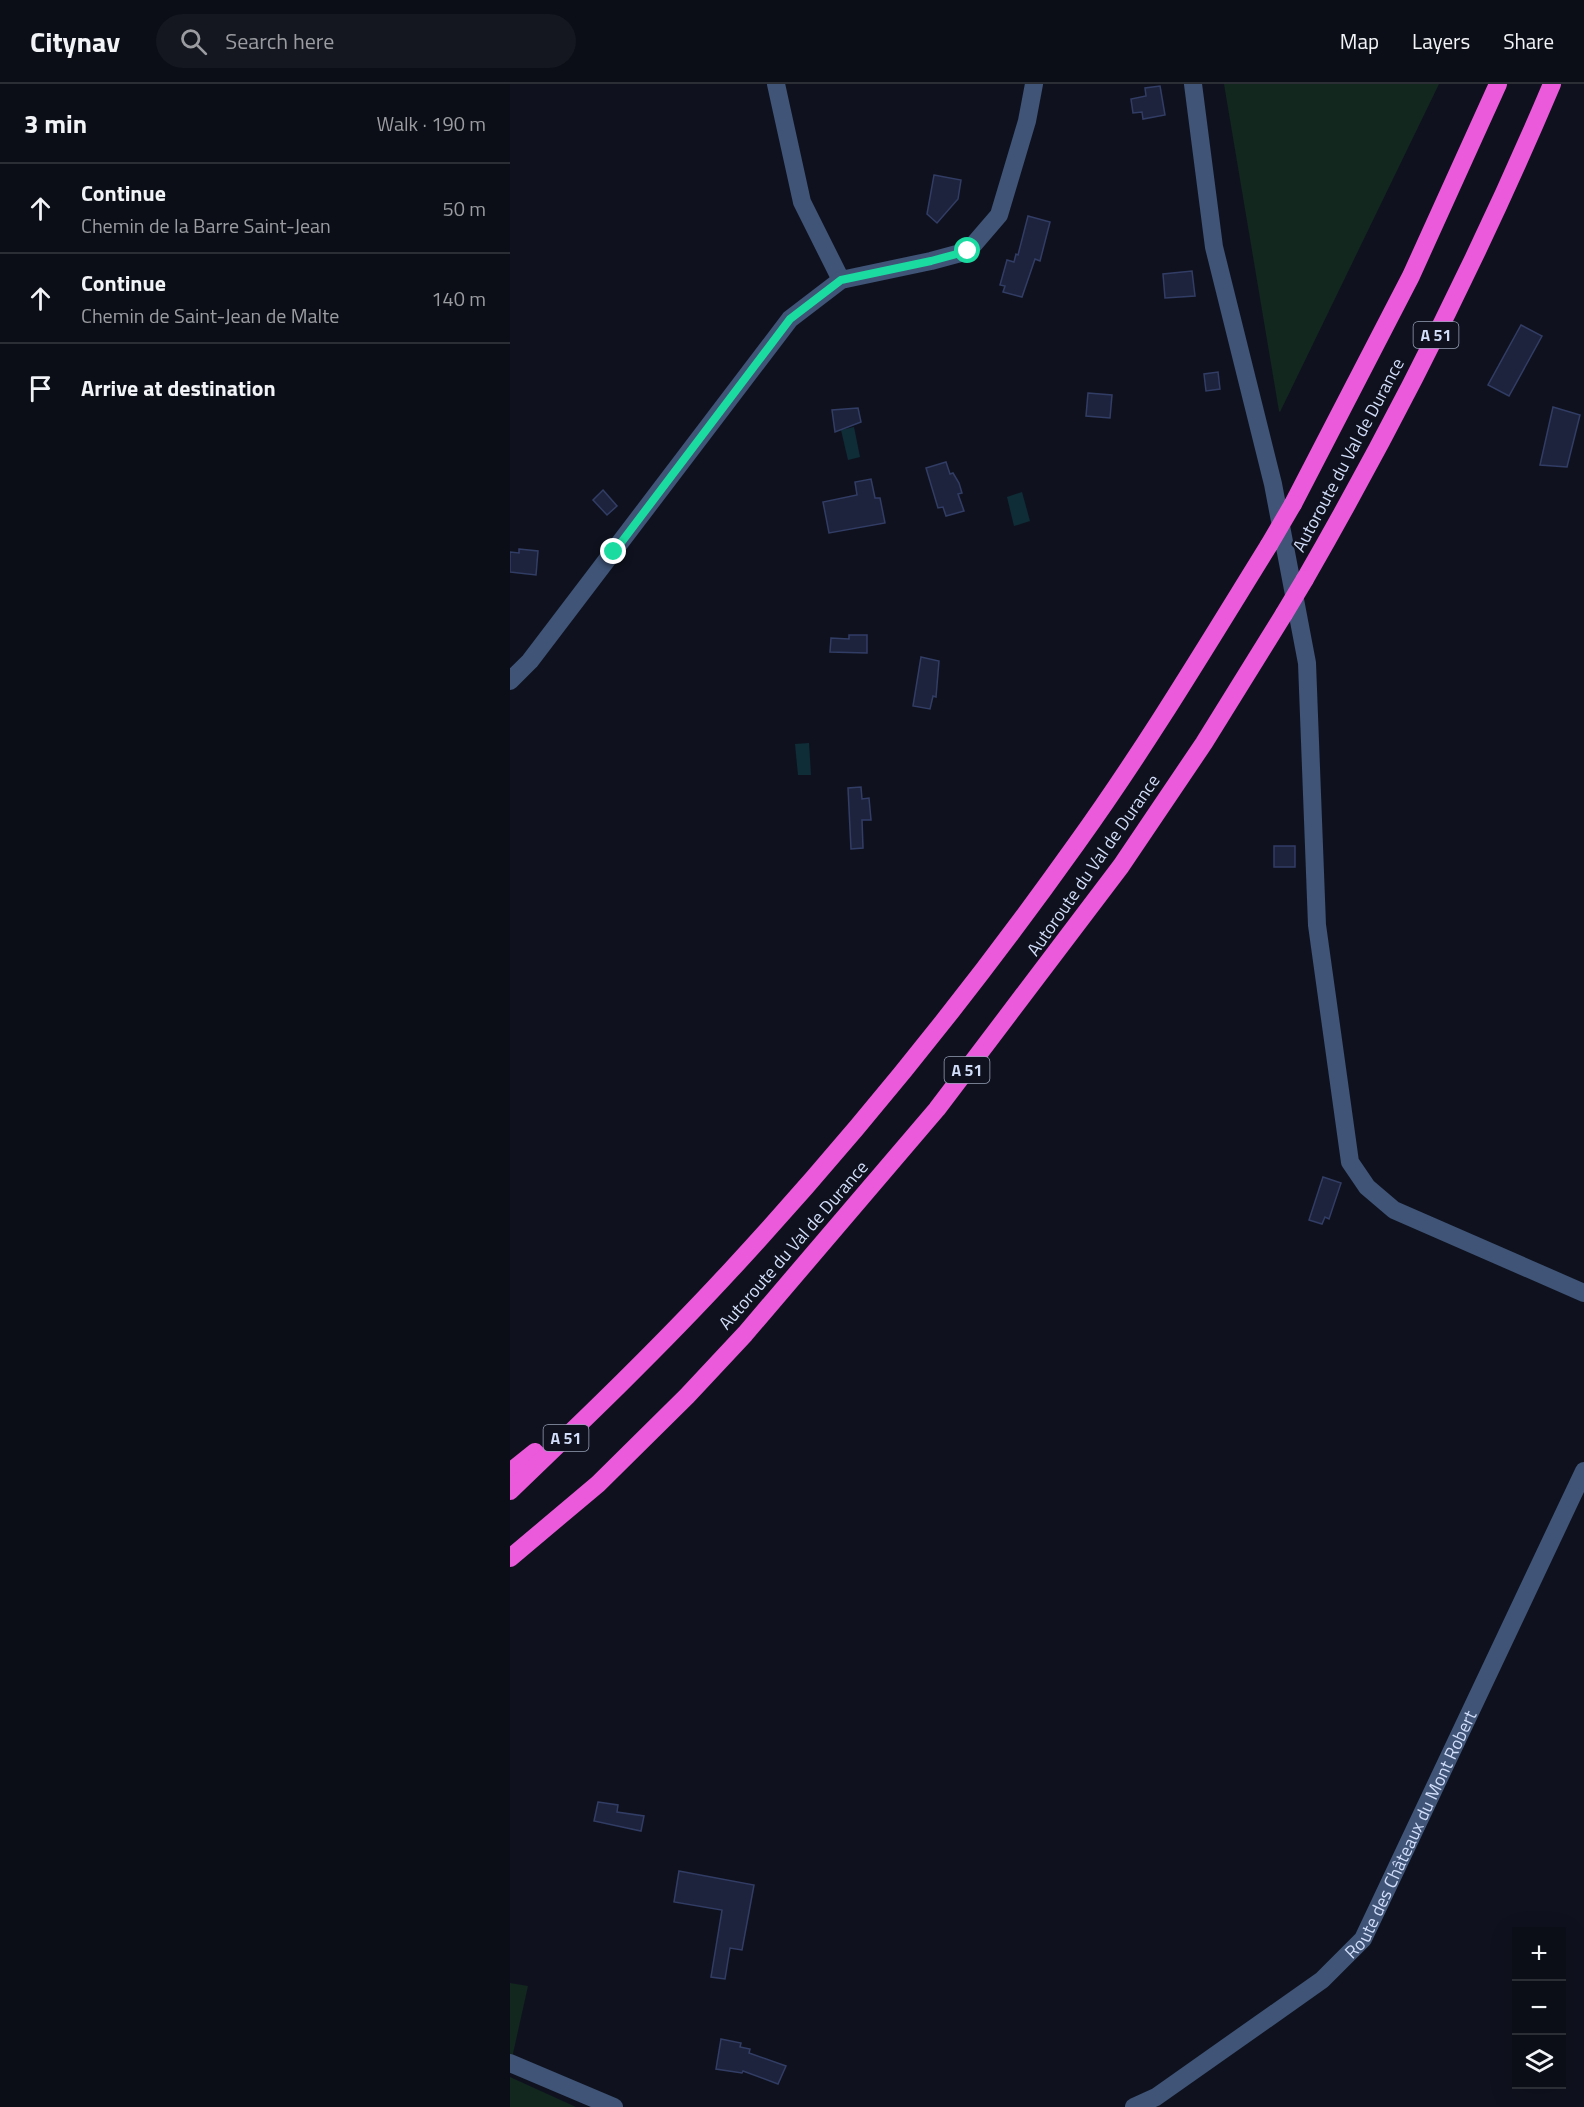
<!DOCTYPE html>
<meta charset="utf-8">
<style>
body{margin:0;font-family:"Titillium Web",sans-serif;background:#14171f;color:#f1f3f6}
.controls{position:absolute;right:18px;bottom:18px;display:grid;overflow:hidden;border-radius:0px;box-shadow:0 6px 24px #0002}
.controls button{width:54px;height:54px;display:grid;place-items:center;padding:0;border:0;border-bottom:2px solid #2b2e35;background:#0b0e16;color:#f1f3f6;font:30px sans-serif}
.stop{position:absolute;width:18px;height:18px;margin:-14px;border:4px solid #1bdba0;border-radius:50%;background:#fff}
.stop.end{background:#1bdba0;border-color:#fff;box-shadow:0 2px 6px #0008}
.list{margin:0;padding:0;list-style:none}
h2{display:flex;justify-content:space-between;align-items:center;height:78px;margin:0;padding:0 24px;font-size:26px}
h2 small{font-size:20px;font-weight:400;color:#9a9ca1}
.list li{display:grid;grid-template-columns:39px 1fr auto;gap:18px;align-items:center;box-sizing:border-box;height:90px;padding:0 24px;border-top:2px solid #2b2e35}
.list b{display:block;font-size:22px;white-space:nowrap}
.list p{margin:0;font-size:20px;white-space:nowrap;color:#9a9ca1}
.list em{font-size:20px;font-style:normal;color:#9a9ca1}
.icon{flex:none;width:33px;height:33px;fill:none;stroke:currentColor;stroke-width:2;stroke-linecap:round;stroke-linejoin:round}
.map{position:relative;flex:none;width:1074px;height:2023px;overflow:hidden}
header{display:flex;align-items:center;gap:36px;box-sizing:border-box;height:84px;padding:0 30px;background:#0b0e16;border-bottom:2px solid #2b2e35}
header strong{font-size:28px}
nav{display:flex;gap:33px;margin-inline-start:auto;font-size:21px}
.search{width:420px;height:54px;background:#14171f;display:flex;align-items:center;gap:15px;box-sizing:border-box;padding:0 21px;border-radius:33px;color:#9a9ca1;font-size:22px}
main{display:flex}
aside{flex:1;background:#0b0e16}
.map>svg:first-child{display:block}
.green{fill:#12271e}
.water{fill:#0f2d37}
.building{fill:#1d233c;stroke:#323d65;stroke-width:1.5}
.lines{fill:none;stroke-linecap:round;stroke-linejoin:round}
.minor{stroke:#3f5477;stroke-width:18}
.highway{stroke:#eb5ada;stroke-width:18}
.highway-bridge{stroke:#eb5ada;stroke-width:18}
.route{stroke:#1bdba0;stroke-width:8}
.labels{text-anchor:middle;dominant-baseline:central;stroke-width:5;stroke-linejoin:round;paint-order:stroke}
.shield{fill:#0f121e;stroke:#97a0b7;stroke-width:1.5}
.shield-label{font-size:16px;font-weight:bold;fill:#d1ddf9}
.street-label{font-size:18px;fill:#d1ddf9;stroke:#0f121e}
</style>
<header>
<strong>Citynav</strong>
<div class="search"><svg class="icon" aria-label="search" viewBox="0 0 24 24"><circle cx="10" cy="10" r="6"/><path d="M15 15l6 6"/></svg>Search here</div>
<nav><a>Map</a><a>Layers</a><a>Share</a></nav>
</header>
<main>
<aside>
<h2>3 min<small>Walk · 190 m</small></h2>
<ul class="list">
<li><svg class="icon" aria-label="ahead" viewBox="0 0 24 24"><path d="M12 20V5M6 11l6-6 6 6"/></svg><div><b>Continue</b><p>Chemin de la Barre Saint-Jean</p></div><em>50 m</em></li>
<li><svg class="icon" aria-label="ahead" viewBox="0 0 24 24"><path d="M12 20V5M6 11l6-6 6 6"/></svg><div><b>Continue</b><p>Chemin de Saint-Jean de Malte</p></div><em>140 m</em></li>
<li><svg class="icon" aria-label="arrive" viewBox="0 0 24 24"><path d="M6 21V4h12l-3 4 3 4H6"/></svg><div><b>Arrive at destination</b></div></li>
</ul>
</aside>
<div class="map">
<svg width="1074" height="2023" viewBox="0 0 1074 2023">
<rect width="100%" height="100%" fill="#0f121e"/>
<g class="green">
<polygon points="714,0 929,0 770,328 769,327"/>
<polygon points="0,1899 18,1902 0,1983"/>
<polygon points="0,1993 66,2023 0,2023"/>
</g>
<g class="water">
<polygon points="344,343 350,373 338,376 331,346"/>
<polygon points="512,408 520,437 504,442 497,413"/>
<polygon points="299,659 301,691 288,691 285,660"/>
</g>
<g class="building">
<polygon points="650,2 655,31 633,35 632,28 623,29 621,15 636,12 635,4"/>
<polygon points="424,91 451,96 448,115 427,139 417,130"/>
<polygon points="518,132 540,138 530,177 525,175 512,213 493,208 495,202 490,201 497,176 504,178 506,170 508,171"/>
<polygon points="682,187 685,212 655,214 653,190"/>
<polygon points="1011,241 1032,252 999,312 978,301"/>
<polygon points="708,288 710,305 696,307 694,290"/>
<polygon points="578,309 602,311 600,334 576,332"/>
<polygon points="1043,323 1070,331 1057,383 1030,381"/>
<polygon points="348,324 351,338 325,348 322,326"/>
<polygon points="436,378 440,390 443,389 449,399 452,409 448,410 454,427 436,432 433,423 428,424 416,384"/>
<polygon points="361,395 365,414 370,414 375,439 319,449 313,418 347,411 345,398"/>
<polygon points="93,406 107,422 97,431 83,416"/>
<polygon points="9,465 28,467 26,491 0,488 0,468 9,469"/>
<polygon points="339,551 357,551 357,569 320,568 321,554 339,555"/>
<polygon points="411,573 429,577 426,613 423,612 420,625 403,622"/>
<polygon points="351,703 352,715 359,714 361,736 352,736 353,764 341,765 338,704"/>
<rect x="764" y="762" width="21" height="21"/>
<polygon points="813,1093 831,1099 819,1135 815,1133 812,1140 799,1136"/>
<polygon points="88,1718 108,1721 107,1728 134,1732 131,1747 84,1737"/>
<polygon points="169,1787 244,1801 232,1866 220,1864 215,1895 201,1893 212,1826 164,1818"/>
<polygon points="211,1955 231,1959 230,1963 240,1965 239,1969 276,1982 268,2000 233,1987 232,1989 206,1985"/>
</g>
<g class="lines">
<g class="minor">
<polyline points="266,0 292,118 331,196"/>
<polyline points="683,0 704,163 763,400 797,579 807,841 840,1078 857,1103 884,1126 1074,1209"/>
<polyline points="0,597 20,577 280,235 331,196 421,177 458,167 489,131 517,37 524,0"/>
<polyline points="0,1979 104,2023"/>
<path id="s1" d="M624,2023L646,2013L812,1896L853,1855L1074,1387"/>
</g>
<g class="highway">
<polyline points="783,420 901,192 988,0"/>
<path d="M795,495C887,335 970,170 1042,0"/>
<polyline points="0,1388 25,1368"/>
<path d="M0,1407C75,1335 150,1263 221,1186C345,1052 461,908 567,759C636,663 697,561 759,461"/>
<polyline points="0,1474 88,1400 177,1312 235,1250 427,1025 611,782 694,659 774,530"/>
</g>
<g class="highway-bridge">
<polyline points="759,461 783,420"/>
<polyline points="774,530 795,495"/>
</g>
</g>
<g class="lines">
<polyline class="route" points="104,468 280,235 331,196 421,177 458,167"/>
</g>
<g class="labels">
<g class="shield">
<rect x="903.5" y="238" width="45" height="26" rx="4.5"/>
<rect x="434.5" y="973" width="45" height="26" rx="4.5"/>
<rect x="33.5" y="1341" width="45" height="26" rx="4.5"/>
</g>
<g class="shield-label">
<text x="926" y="251">A 51</text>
<text x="457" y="986">A 51</text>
<text x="56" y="1354">A 51</text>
</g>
<g class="street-label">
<text transform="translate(838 371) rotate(-62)">Autoroute du Val de Durance</text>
<text transform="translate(583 781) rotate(-55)">Autoroute du Val de Durance</text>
<text transform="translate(283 1161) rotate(-49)">Autoroute du Val de Durance</text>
<text stroke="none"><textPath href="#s1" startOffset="400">Route des Châteaux du Mont Robert</textPath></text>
</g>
</g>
</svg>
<div class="controls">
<button>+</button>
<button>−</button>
<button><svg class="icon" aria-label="layers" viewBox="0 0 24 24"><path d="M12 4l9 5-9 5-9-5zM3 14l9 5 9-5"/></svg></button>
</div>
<div class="stop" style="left:458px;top:167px"></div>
<div class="stop end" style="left:104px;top:468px"></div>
</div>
</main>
